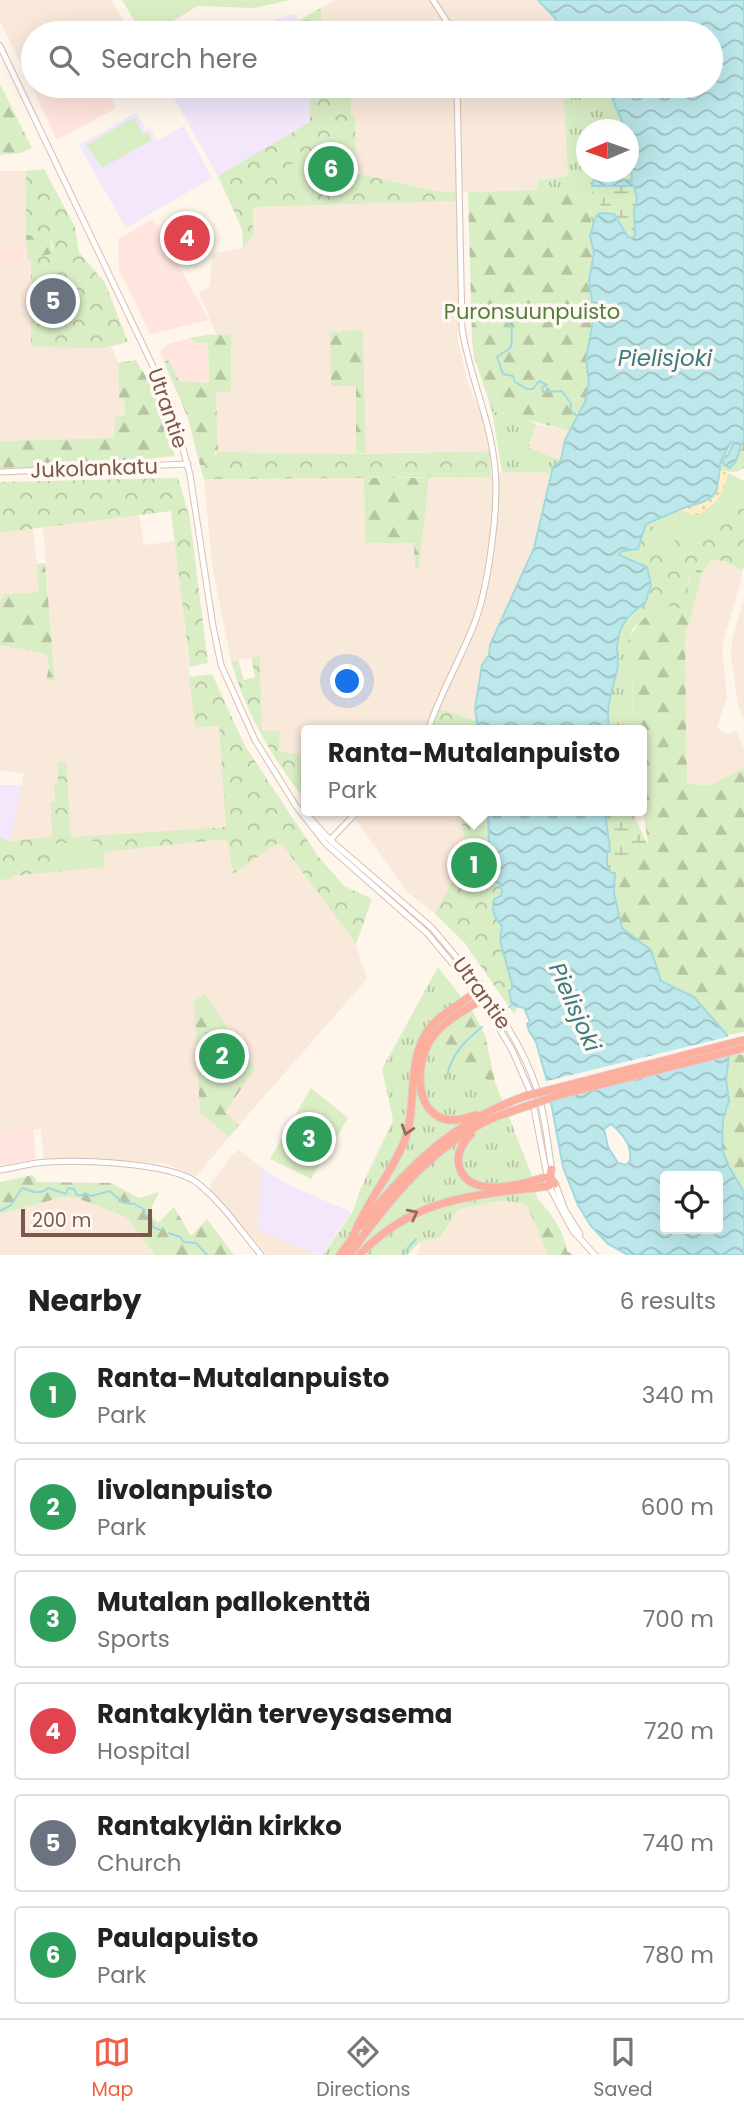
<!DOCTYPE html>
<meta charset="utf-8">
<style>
body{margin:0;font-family:Poppins,sans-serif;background:#f2f2f2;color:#222}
.controls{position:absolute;right:21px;bottom:21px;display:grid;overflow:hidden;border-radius:7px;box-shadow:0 7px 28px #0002}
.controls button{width:63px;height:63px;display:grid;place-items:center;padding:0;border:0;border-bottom:2px solid #e0e0e0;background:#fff;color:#222;font:35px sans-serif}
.compass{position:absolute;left:576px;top:119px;width:63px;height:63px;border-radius:50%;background:#fff;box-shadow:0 7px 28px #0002;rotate:268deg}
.scale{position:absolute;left:21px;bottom:18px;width:131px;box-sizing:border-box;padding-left:7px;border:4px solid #7d584a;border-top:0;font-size:19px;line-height:24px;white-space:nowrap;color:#7d584a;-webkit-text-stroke:5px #fff9f3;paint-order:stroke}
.you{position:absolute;left:348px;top:682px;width:24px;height:24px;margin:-18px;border:5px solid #fff;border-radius:50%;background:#1a73e8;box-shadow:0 0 0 10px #1a73e833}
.badge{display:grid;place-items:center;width:46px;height:46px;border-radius:50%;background:#f15f47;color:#fff;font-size:23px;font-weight:700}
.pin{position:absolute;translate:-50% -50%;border:4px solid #fff;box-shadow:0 2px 7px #0006}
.popup{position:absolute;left:301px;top:725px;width:346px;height:91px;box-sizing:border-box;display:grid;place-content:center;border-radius:7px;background:#fff;filter:drop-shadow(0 2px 5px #0005);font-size:23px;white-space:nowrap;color:#767676}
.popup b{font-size:26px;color:#222}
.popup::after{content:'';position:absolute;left:50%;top:100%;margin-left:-14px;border:14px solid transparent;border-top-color:#fff}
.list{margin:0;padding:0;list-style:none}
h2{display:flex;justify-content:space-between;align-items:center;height:91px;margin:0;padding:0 28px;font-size:30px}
h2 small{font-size:23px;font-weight:400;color:#767676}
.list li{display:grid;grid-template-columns:46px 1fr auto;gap:21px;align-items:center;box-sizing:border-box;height:98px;margin:0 14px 14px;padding:0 14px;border:2px solid #e0e0e0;border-radius:7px}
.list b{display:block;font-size:26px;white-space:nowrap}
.list p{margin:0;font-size:23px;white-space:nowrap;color:#767676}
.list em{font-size:23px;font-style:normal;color:#767676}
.icon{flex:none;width:38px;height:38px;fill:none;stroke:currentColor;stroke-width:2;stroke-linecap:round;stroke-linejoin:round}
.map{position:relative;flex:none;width:744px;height:1255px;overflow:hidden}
.search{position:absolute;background:#fff;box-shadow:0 7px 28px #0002;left:21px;right:21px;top:21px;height:77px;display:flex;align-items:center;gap:18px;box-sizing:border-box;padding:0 24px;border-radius:38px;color:#767676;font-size:26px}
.sheet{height:763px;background:#fff}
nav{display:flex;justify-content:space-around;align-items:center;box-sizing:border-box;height:98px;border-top:2px solid #e0e0e0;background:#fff;font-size:19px;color:#767676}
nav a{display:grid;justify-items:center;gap:4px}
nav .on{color:#f15f47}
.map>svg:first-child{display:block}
.residential{fill:#f9e9db}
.commercial{fill:#ffe5de}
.education{fill:#f2e7fb}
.grass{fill:url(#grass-tufts)}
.forest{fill:url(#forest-firs)}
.wetland{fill:url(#wetland-marsh)}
.sand{fill:url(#sand-dots)}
.park{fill:url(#park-crowns)}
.pitch{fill:#daeec6}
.water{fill:url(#water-waves);stroke:#a1d9de;stroke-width:2;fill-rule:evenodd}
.pier{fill:#fef5eb}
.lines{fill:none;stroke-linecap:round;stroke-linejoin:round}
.stream{stroke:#a1d9de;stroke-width:2}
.tertiary-casing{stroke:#d5beb1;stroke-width:7}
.secondary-casing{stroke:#dabfb0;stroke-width:7}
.motorway-casing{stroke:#dbd0cc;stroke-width:9}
.tertiary{stroke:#fff;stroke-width:5}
.secondary{stroke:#fff;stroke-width:5}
.motorway{stroke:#fdae9d;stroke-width:7}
.motorway-bridge-casing{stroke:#dbd0cc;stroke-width:9;stroke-linecap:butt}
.motorway-bridge{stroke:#fdae9d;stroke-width:7}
.oneway{stroke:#97695b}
.labels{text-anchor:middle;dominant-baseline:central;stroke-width:7;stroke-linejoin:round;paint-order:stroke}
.park-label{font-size:21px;fill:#557d3d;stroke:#fff9f3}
.street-label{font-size:21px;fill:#7d584a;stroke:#fff9f3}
.water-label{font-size:23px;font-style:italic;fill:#3b7c83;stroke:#fff9f3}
</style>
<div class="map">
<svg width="744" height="1255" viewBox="0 0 744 1255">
<defs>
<pattern id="grass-tufts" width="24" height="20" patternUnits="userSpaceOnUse" patternTransform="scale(1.75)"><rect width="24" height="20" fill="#daeec6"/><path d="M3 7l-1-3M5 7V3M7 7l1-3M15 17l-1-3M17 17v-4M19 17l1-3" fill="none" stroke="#b6c4a3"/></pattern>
<pattern id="forest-firs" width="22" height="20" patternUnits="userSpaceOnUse" patternTransform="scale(1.75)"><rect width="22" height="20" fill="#daeec6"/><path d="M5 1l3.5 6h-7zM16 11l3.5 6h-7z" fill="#b6c4a3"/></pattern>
<pattern id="wetland-marsh" width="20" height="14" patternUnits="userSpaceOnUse" patternTransform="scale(1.75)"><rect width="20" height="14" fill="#daeec6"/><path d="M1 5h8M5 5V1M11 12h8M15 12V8" fill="none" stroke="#b6c4a3"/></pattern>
<pattern id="sand-dots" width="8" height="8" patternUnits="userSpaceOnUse" patternTransform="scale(1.75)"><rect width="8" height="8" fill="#ffedc4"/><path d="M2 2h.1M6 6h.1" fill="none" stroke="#decdaa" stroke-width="1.8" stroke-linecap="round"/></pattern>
<pattern id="park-crowns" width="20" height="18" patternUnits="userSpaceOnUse" patternTransform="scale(1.75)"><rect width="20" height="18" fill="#daeec6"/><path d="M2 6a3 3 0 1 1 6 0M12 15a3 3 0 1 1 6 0" fill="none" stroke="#b6c4a3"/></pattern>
<pattern id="water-waves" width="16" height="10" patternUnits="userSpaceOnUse" patternTransform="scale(1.75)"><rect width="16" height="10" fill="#bce8eb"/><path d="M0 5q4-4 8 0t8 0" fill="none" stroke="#9ebfc0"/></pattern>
</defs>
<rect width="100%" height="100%" fill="#fef5eb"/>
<g class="residential">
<polygon points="0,0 111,0 131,33 33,33 33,86 44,86 34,91 0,21"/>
<polygon points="335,0 538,0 559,24 559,33 322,33 321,8"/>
<polygon points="323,86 563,86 568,176 538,180 538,190 457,192 434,191 356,173 355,118 351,112 351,95 323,94"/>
<rect x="0" y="171" width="26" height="73"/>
<polygon points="457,201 458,341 468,383 483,419 490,451 366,453 363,330 331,332 356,386 356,454 218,452 216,392 231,391 230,334 216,334 199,293 210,286 212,254 243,248 253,236 253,207"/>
<polygon points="0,264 31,264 31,347 112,347 118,363 119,398 124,399 125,417 115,417 115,438 0,441"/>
<polygon points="536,424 570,431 563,448 561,460 528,448"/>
<polygon points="502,472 551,473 534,548 490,645 489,655 482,665 475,708 478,721 440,709 431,730 306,730 306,761 301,761 300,755 279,751 262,731 260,657 231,661 212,565 204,479 364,478 365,543 414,543 415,568 418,568 429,478 491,477"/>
<polygon points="139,515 144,545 176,541 195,727 219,725 227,827 71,837 65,762 57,763 58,784 54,784 55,802 50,803 52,837 10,841 24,774 0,770 0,645 46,654 49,667 46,681 55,680 43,527"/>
<polygon points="33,529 40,592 4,594 0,604 0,533"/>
<polygon points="712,560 723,561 742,571 741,581 722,646 727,697 717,727 722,732 730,734 736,730 744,749 744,768 710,785 687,784 685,637 703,571"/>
<polygon points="744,599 744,721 738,705 731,656 732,640"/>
<polygon points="364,811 460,811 465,843 454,877 435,914 408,893 356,820"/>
<polygon points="228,839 233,874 278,843 286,850 356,944 367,979 239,1125 225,1113 200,1113 229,1137 196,1177 164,1163 44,1159 41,1129 0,1132 0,880 12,879 12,876 105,866 103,852"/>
<polygon points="239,1150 261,1167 258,1230 317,1255 267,1255 210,1191 211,1183 233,1154"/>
<polygon points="63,1197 77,1198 126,1217 155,1255 0,1255 0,1214"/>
<polygon points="516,1201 527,1205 548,1255 417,1255 421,1241 441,1238 457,1210 480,1204"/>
</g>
<g class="commercial">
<polygon points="44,86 105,86 116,108 57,140 34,91"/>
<polygon points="153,219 209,320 150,334 119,269 118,239"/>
<polygon points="0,244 26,244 27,259 31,257 31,264 0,264"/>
<polygon points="190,338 196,343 208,343 209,383 178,381 169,360 164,362 160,351 169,344"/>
<polygon points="33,1129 36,1156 33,1160 0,1165 0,1132"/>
</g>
<g class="education">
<polygon points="295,14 306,33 242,33 276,19"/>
<polygon points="183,86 310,86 310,122 218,176 171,93"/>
<polygon points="136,113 146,130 150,128 157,141 184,126 212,178 126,228 79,145"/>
<polygon points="0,785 22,785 10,841 0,837"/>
<polygon points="261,1167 285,1183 351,1212 322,1255 317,1255 258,1230"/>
</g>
<g class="grass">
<polygon points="563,86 607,86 625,129 586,130 586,172 628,172 629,143 632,181 614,178 595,180 592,184 611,213 597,215 592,229 590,203 552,189 538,190 538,180 568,176"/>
<polygon points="492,411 520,417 536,424 528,448 561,460 553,467 551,473 502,472"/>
<polygon points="651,611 633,628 624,658 633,661 632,730 609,730 607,706 618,667 617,647 623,625 631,612"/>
<path d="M438,967L473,1012L441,1042L444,1064L495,1082L531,1173L537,1198L527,1205C505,1197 479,1204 457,1210L440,1238L421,1241L407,1255H323L353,1211L360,1190L393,1120L382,1069Z"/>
</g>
<g class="forest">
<polygon points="0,84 32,148 21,153 0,155"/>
<polygon points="576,186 586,192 590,203 592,229 590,236 594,253 590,273 594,315 586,359 589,384 585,402 570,431 492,411 474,356 472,339 468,192 538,190"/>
<polygon points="26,235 51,236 52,254 27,260"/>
<polygon points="363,330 366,453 356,454 356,386 331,386 330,332"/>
<polygon points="231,334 231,392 216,392 218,452 215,452 209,465 200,465 188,418 164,362 169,360 179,381 209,383 208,343 196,343 190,338 207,335"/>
<polygon points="136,360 158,397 175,456 155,458 150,464 0,470 0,441 114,438 115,416 125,416 124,399 119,399 118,363"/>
<polygon points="364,478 429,478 419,568 415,568 414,543 365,543"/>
<polygon points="45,563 55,680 46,681 49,667 46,654 0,645 0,603 4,594 39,592 37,564"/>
<path d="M695,569L703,571L685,637L687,784L710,785L744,768V1032L727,1035L694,997L661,981L651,950L622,928L614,892L615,873L620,858L648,844L642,802V730H632L633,662L624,658C629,634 634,628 651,611L667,614C669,601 680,601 686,591C690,583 688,577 695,569Z"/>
<polygon points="205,994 255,1069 225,1112 239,1125 229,1137 200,1113 194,1001"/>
<polygon points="473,1012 485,1035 495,1082 444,1065 441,1042"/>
<polygon points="744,1054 744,1192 729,1167 722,1149 723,1119 728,1108 728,1089 726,1080 729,1056"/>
<polygon points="33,1175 37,1182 111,1183 139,1198 159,1192 149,1213 158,1223 174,1207 191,1236 207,1219 234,1255 155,1255 126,1217 77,1198 63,1197 0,1214 0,1182"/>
<path d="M537,1198C551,1213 564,1231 567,1251L573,1255H548L527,1205Z"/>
</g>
<g class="wetland">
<polygon points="631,184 637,189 637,203 634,210 637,238 593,329 594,308 590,273 593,266 594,246 590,236 595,218 604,213 604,209 592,195 592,186"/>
<polygon points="744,437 744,468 737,472 719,471 722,456 731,442 735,443 727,457 736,461"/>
<polygon points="605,811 632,812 648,845 620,858 615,873 611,874 607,865 607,853 610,850"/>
</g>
<path class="sand" d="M719,471L728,473C725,495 715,507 695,516L679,510L696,505Z"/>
<g class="park">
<polygon points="321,8 322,33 306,33 299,20"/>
<polygon points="310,86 323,86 323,94 351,95 351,112 355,118 356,173 434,191 457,192 457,201 253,207 253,236 243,248 242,229 218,176 310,122"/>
<polygon points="44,169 75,227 79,252 105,283 128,342 104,348 31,347 31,257 52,254 53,246 51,236 26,235 26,171"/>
<polygon points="490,451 491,477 204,479 200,465 209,465 210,458 218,452 356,454"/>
<path d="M728,473L744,484V567L742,571L724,561L712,560L703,571L695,569C681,586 692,592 688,610L669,606L667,614L651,611L631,612C654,599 650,591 647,567C638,561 627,562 619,555L622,551L635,550L646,525L679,510L695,516C715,507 725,495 728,473Z"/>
<polygon points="178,478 190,519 208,663 190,667 171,511 0,533 0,482"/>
<path d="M251,657H260L262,731H280L279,751L301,755V761H306V801C272,758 246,714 231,661L238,660L244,680L255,677Z"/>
<polygon points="212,674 245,746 318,856 344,886 372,899 356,944 286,850 278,843 233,874 227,839 104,852 105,867 12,876 12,879 0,880 0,837 10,841 52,837 50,802 55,801 54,784 58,783 57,762 66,762 71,837 226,827 219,726 195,727 189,677"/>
<polygon points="440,709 478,721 478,730 431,730"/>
<polygon points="460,811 488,811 491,861 489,868 494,882 500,883 502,891 498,922 502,926 500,940 512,984 512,989 509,991 519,1005 514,1014 464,942 435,914 454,877 465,843"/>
<path d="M210,1030L214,1031C222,1046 231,1065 230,1082L226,1079L211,1083L212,1073L208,1066L219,1056L209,1051L208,1041L201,1039L203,1034Z"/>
</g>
<g class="pitch">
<polygon points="122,0 290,0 254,8 197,6 154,33 142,33"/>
<polygon points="134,118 143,134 148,132 152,140 102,168 86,145"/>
<polygon points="293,163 307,164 306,186 292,186 289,183 292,180 292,167 290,165"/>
<path d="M728,473L744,481V509L734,508C714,528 705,530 677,534L667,559L655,555L653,550L659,529L646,525L679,510L695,516C715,507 725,495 728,473Z"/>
<polygon points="97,841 97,865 52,869 50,844"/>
<polygon points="311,1088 348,1118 311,1179 270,1159"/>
</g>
<g class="water">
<path d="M538,0H744V437L736,461L730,468L724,465L723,458L727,457L734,443L731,442L721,460L717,489L713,496L703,502L686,507L646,524L638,549L622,551L619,555L647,567L651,585L645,604C627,614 618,627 617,649C617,656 619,663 617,671C611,697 606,702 609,730H478L475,708L482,665L489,655L490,645L534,548L553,467L561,460L565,440L585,402L589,384L586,359L594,315L589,280L594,253L590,236L595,218L600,213L614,214L628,237L632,238L635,235L634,210L637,199L634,186H592L594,180L614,178L612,173L598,172H619L621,179L632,181L628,130L625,129L607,86H711V33H564L555,18Z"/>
<path d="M488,811H605L610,851L607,853V865L611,873H615L614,893L622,928L651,950L661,981L694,997L727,1035L729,1056L726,1080L729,1101L723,1119L722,1149L729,1167L744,1192V1255H628L608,1244L591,1226L578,1205L563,1167L547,1081L536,1042L529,1031L527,1024L530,1022L524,1008L512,1005L509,991L512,989V984L500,940L502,926C494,918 491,910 494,899L501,896L502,891L499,883L490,880ZM611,1124C623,1134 632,1145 630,1161L626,1165L618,1163L608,1147L604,1129ZM665,1176H718V1229H665Z"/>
</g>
<polygon class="pier" points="731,1036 732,1042 546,1093 543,1082"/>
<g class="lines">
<g class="stream">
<path d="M492,307L512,328C510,352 517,343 497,357L503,374L513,376L515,382L527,389H533L539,381L547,385L542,387L543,392L562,391L571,404V411L577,416"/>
<polyline points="509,1007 512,1005"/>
<path d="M447,1076C452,1053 465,1041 482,1027"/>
<path d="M0,1211L11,1205L22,1188C32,1191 39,1196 48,1188L66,1194L68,1188L74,1189L77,1195H83L85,1193L91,1196L110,1191L123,1203L135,1204L145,1210V1215L151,1219L153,1227L160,1230"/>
<polyline points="169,1233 180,1237 184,1242 196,1243 207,1255"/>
<polyline points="402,1255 416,1239"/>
</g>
<defs>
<g id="tertiary">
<polyline points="433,0 454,33"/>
<path d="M428,730C440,694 459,662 473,627C488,591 499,508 495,469C491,420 469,376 462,328L457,86"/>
<polyline points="330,840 358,811"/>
<path d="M0,1170C12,1168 25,1165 37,1163C73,1159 168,1162 196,1182C221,1201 241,1231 261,1255"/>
</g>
<g id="secondary">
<polyline points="0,46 171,404 190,475 213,626 221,665 255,740 296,806 326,844 427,933 482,999 512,1050 531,1093 549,1186 573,1231 595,1255"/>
<polyline points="0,472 188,464"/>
<polyline points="309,817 330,840 432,928 479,984"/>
<path d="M487,995C508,1027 531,1062 540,1101C546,1123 548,1147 552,1170"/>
<polyline points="555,1183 565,1210 580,1234"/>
</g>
<g id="motorway">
<path d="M476,1115C466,1118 455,1122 444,1119C413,1109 416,1061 431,1039C443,1021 464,1011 482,999L479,983"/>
<path d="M471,1134C462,1144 455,1154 460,1169C471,1199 524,1184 546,1177L551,1179L555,1184"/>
<path d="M361,1226C407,1167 454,1121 526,1096"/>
<path d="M353,1237C365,1204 390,1176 404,1142C419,1104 404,1056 433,1024C446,1011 462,1003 476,992L488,996"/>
<polyline points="340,1255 354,1236"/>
<path d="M349,1255C388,1201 432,1145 495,1117"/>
<path d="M359,1255C417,1196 472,1196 549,1186L551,1169"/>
</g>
</defs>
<use href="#tertiary" class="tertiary-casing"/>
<use href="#secondary" class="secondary-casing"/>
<use href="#motorway" class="motorway-casing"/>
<use href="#tertiary" class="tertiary"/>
<use href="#secondary" class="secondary"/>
<use href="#motorway" class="motorway"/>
<defs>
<g id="motorway-bridge">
<polyline points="526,1096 744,1040"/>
<polyline points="495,1117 559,1095 744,1048"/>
</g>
</defs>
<use href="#motorway-bridge" class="motorway-bridge-casing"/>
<use href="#motorway-bridge" class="motorway-bridge"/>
</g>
<defs><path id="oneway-chevron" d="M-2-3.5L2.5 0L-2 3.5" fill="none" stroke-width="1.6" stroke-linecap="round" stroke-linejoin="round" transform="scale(1.75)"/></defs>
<g class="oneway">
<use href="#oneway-chevron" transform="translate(407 1130) rotate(107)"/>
<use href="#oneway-chevron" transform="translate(413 1214) rotate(-27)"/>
</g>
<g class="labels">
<g class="park-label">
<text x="532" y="311">Puronsuunpuisto</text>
</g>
<g class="street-label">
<text transform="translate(168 408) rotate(71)">Utrantie</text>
<text transform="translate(94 468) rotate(-2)">Jukolankatu</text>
<text transform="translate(482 993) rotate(54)">Utrantie</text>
</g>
<g class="water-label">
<text x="665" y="358">Pielisjoki</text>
<text transform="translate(575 1007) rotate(66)">Pielisjoki</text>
</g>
</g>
</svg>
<div class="controls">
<button><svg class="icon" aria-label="locate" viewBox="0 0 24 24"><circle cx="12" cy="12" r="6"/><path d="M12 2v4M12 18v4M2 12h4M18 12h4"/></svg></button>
</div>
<svg class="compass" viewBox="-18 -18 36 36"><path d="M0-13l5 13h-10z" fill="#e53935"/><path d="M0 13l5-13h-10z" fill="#767676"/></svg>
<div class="scale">200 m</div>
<div class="you"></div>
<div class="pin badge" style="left:474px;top:865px;background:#2e9e5b">1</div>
<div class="popup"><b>Ranta-Mutalanpuisto</b>Park</div>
<div class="pin badge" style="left:222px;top:1056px;background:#2e9e5b">2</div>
<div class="pin badge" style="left:309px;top:1139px;background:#2e9e5b">3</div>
<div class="pin badge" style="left:187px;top:238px;background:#e0444e">4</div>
<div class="pin badge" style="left:53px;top:301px;background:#6b7280">5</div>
<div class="pin badge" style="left:331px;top:169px;background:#2e9e5b">6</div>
<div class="search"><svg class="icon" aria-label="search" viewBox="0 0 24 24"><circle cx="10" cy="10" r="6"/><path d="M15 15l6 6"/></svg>Search here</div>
</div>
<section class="sheet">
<h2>Nearby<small>6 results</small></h2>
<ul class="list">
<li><span class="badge" style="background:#2e9e5b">1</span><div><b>Ranta-Mutalanpuisto</b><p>Park</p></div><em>340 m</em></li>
<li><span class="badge" style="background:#2e9e5b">2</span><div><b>Iivolanpuisto</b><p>Park</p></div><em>600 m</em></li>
<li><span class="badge" style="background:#2e9e5b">3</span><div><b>Mutalan pallokenttä</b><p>Sports</p></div><em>700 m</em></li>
<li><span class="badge" style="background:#e0444e">4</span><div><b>Rantakylän terveysasema</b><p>Hospital</p></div><em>720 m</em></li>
<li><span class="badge" style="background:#6b7280">5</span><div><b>Rantakylän kirkko</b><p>Church</p></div><em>740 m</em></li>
<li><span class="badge" style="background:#2e9e5b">6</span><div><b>Paulapuisto</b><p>Park</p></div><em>780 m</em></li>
</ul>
</section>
<nav>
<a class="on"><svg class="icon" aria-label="map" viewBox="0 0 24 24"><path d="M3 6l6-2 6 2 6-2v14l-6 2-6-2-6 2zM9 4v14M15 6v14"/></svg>Map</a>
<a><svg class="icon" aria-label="directions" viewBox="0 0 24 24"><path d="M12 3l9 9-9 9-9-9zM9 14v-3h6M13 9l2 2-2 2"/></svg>Directions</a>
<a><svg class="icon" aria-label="saved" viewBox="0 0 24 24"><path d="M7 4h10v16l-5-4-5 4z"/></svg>Saved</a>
</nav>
